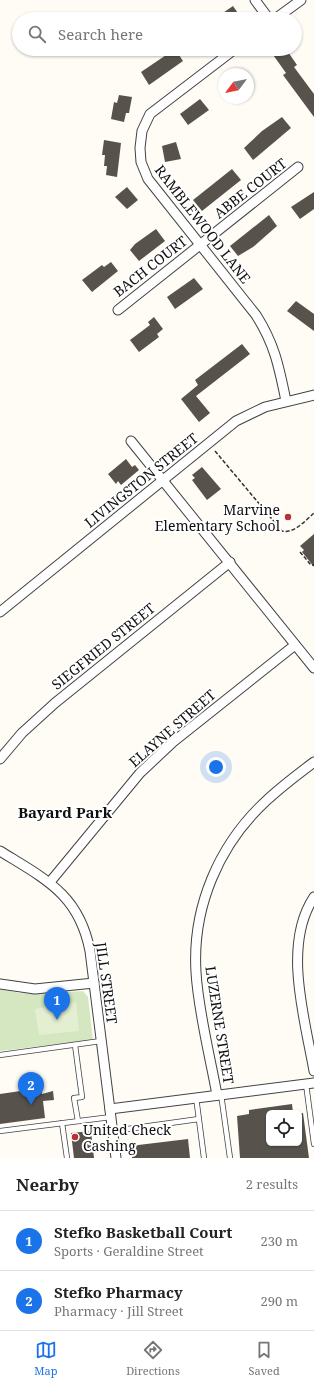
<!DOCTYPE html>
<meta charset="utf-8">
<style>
body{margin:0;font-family:"Noto Serif",serif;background:#f2f2f2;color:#222}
.controls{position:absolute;right:12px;bottom:12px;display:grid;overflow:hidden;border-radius:6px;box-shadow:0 1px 3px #0004}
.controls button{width:36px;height:36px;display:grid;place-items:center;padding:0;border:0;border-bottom:1px solid #e0e0e0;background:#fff;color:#222;font:20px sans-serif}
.compass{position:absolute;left:218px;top:68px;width:36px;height:36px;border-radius:50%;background:#fff;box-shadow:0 1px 3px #0004;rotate:238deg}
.you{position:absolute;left:216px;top:767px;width:14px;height:14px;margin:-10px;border:3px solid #fff;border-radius:50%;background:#1a73e8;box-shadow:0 0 0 6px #1a73e833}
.badge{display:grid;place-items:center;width:26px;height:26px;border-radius:50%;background:#1a73e8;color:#fff;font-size:13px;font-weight:700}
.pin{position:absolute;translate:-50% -33px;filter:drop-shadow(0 1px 2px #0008)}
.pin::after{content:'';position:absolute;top:21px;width:14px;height:12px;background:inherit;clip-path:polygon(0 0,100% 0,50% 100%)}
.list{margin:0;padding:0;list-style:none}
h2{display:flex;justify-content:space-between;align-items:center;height:52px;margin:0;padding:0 16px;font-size:17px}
h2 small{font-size:13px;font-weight:400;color:#767676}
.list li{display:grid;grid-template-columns:26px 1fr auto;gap:12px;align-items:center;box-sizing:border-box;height:60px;padding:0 16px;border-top:1px solid #e0e0e0}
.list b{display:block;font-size:15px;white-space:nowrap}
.list p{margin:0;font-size:13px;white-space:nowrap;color:#767676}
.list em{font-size:13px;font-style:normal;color:#767676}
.icon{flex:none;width:22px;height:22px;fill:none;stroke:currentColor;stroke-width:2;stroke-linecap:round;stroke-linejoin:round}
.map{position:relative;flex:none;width:314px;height:1158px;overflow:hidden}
.search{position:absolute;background:#fff;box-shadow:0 1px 3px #0004;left:12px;right:12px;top:12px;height:44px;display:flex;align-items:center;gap:10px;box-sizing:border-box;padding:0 14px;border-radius:22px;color:#767676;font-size:15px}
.sheet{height:172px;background:#fff}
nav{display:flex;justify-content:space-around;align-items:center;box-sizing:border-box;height:56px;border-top:1px solid #e0e0e0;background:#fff;font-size:11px;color:#767676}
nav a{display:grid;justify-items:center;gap:2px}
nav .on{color:#1a73e8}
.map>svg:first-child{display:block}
.green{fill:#d4e7c0}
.pitch{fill:#e4efd1}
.building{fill:#58524d}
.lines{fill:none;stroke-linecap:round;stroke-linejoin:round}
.service-casing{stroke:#434343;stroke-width:6}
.minor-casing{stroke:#434343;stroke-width:11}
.path{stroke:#323232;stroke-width:1.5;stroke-dasharray:4 2;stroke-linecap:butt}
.service{stroke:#fff;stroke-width:4.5}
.minor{stroke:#fff;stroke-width:9}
.poi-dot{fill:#b73137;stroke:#fff;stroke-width:1.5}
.labels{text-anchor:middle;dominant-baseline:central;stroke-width:4;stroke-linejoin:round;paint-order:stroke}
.street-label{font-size:14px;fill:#101010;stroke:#fff}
.poi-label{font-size:14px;fill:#101010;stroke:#fff;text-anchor:end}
.neighbourhood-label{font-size:15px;font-weight:bold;fill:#101010;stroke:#fff}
</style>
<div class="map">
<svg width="314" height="1158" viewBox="0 0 314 1158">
<rect width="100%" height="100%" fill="#fefcf5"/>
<polygon class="green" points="0,989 19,993 38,994 83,991 88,997 93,1040 0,1051"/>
<polygon class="pitch" points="76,1002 79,1031 39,1035 35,1009"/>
<g class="building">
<polygon points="233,6 242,19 214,19"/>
<polygon points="175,49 183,61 149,85 141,72"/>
<polygon points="275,49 286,49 297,65 294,67 314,94 314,117 283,75 286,73 271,52"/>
<polygon points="119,95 132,97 129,113 126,113 124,122 111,119 114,102 117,103"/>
<polygon points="200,99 209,110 188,125 180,114"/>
<polygon points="282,117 291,128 253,160 244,148 262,131"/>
<polygon points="104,140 121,143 117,177 106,175 107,166 104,166 105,155 102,155"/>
<polygon points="176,142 181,159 165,162 162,146"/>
<polygon points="232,169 241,180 202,211 193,200"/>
<polygon points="127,187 138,200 127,209 115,197"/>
<polygon points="314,192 314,209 300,219 291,207"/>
<polygon points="269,215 277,226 253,247 238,256 230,246"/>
<polygon points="156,229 165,241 139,261 130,250 135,244"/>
<polygon points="111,262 118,271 92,292 82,280 102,265 104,267"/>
<polygon points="194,278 203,289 175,309 167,297"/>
<polygon points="296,301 314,314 314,331 287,311"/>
<polygon points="154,317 163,329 157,334 159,337 139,352 130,340 150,325 148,322"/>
<polygon points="242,344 250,354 196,396 210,413 199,422 181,399 198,385 195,380"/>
<polygon points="126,459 132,467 135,465 139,470 121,485 118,481 116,484 108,474"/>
<polygon points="202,467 221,489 207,500 192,480 195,478 192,475"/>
<polygon points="314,534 314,567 302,552 304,550 300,546"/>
<polygon points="41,1088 42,1094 53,1091 54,1100 43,1101 45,1118 0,1124 0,1094"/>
<polygon points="292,1104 293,1113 269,1113 269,1143 299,1143 299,1114 303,1113 309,1158 240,1158 237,1116 249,1114 249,1110"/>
<polygon points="91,1131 94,1158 74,1158 71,1133"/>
<polygon points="188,1139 190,1158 132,1158 130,1146"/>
</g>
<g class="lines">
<defs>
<g id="service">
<polyline points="75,1045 82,1097 74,1098 78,1121"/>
<polyline points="0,1055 101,1041"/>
<polyline points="306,1084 314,1144"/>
<polyline points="221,1094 230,1158"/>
<polyline points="196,1097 204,1158"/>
<polyline points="62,1123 67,1158"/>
<polyline points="0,1131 111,1117"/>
<polyline points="113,1131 199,1119"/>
</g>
<g id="minor">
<polyline points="255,0 269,19"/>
<polyline points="275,19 301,0"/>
<path d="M235,49L150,114L142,131L140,148L141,162L148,179L256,315C275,345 279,367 286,401"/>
<polyline points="118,310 298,167"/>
<polyline points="131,441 314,668"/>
<polyline points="0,612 236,421 265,407 314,395"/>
<polyline points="0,759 22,733 55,703 230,562"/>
<path d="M0,851C45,879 79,894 90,951L116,1158"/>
<polyline points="50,882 140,773 173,742 295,645"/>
<path d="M314,897C282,945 305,1019 314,1071"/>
<polyline points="0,984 35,989 94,983"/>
<path d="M217,1095C210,1056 198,1010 196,972C192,907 219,844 267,800C282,786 298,774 314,762"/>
<polyline points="110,1109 314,1083"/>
</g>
</defs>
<use href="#service" class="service-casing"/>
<use href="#minor" class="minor-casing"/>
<g class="path">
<path d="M215,451L282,531C294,534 306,520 314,513"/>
<polyline points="300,552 311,565 314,565"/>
</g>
<use href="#service" class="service"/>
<use href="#minor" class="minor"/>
</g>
<g class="poi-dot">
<circle cx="288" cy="517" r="4"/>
<circle cx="75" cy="1137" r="4"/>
</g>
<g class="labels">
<g class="street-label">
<text transform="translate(250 188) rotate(-38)">ABBE COURT</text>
<text transform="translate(203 224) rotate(52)">RAMBLEWOOD LANE</text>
<text transform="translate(150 266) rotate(-38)">BACH COURT</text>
<text transform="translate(141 480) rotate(-39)">LIVINGSTON STREET</text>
<text transform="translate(103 646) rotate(-39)">SIEGFRIED STREET</text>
<text transform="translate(172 728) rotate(-41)">ELAYNE STREET</text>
<text transform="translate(107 983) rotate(82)">JILL STREET</text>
<text transform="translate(220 1025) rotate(81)">LUZERNE STREET</text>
</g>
<g class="poi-label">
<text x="280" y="509">Marvine<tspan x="280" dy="16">Elementary School</tspan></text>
<text x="83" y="1129" text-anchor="start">United Check<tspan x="83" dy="16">Cashing</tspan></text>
</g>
<g class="neighbourhood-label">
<text x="65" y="812">Bayard Park</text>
</g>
</g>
</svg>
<div class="controls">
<button><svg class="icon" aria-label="locate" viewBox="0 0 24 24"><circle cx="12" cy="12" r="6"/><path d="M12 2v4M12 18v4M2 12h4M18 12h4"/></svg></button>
</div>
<svg class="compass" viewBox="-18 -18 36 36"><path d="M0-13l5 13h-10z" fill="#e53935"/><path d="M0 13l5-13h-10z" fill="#767676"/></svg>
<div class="you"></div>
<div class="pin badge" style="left:57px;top:1020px">1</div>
<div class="pin badge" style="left:31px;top:1105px">2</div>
<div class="search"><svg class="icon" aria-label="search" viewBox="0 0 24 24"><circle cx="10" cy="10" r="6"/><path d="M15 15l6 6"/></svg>Search here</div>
</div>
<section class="sheet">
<h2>Nearby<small>2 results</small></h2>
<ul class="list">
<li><span class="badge">1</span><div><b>Stefko Basketball Court</b><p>Sports · Geraldine Street</p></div><em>230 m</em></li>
<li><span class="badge">2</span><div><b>Stefko Pharmacy</b><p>Pharmacy · Jill Street</p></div><em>290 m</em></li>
</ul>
</section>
<nav>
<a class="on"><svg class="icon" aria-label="map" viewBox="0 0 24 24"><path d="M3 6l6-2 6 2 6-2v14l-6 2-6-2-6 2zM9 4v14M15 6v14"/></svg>Map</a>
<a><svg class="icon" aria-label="directions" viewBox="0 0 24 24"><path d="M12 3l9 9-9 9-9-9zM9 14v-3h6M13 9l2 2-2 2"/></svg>Directions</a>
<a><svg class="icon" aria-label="saved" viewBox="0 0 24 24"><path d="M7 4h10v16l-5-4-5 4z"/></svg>Saved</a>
</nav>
